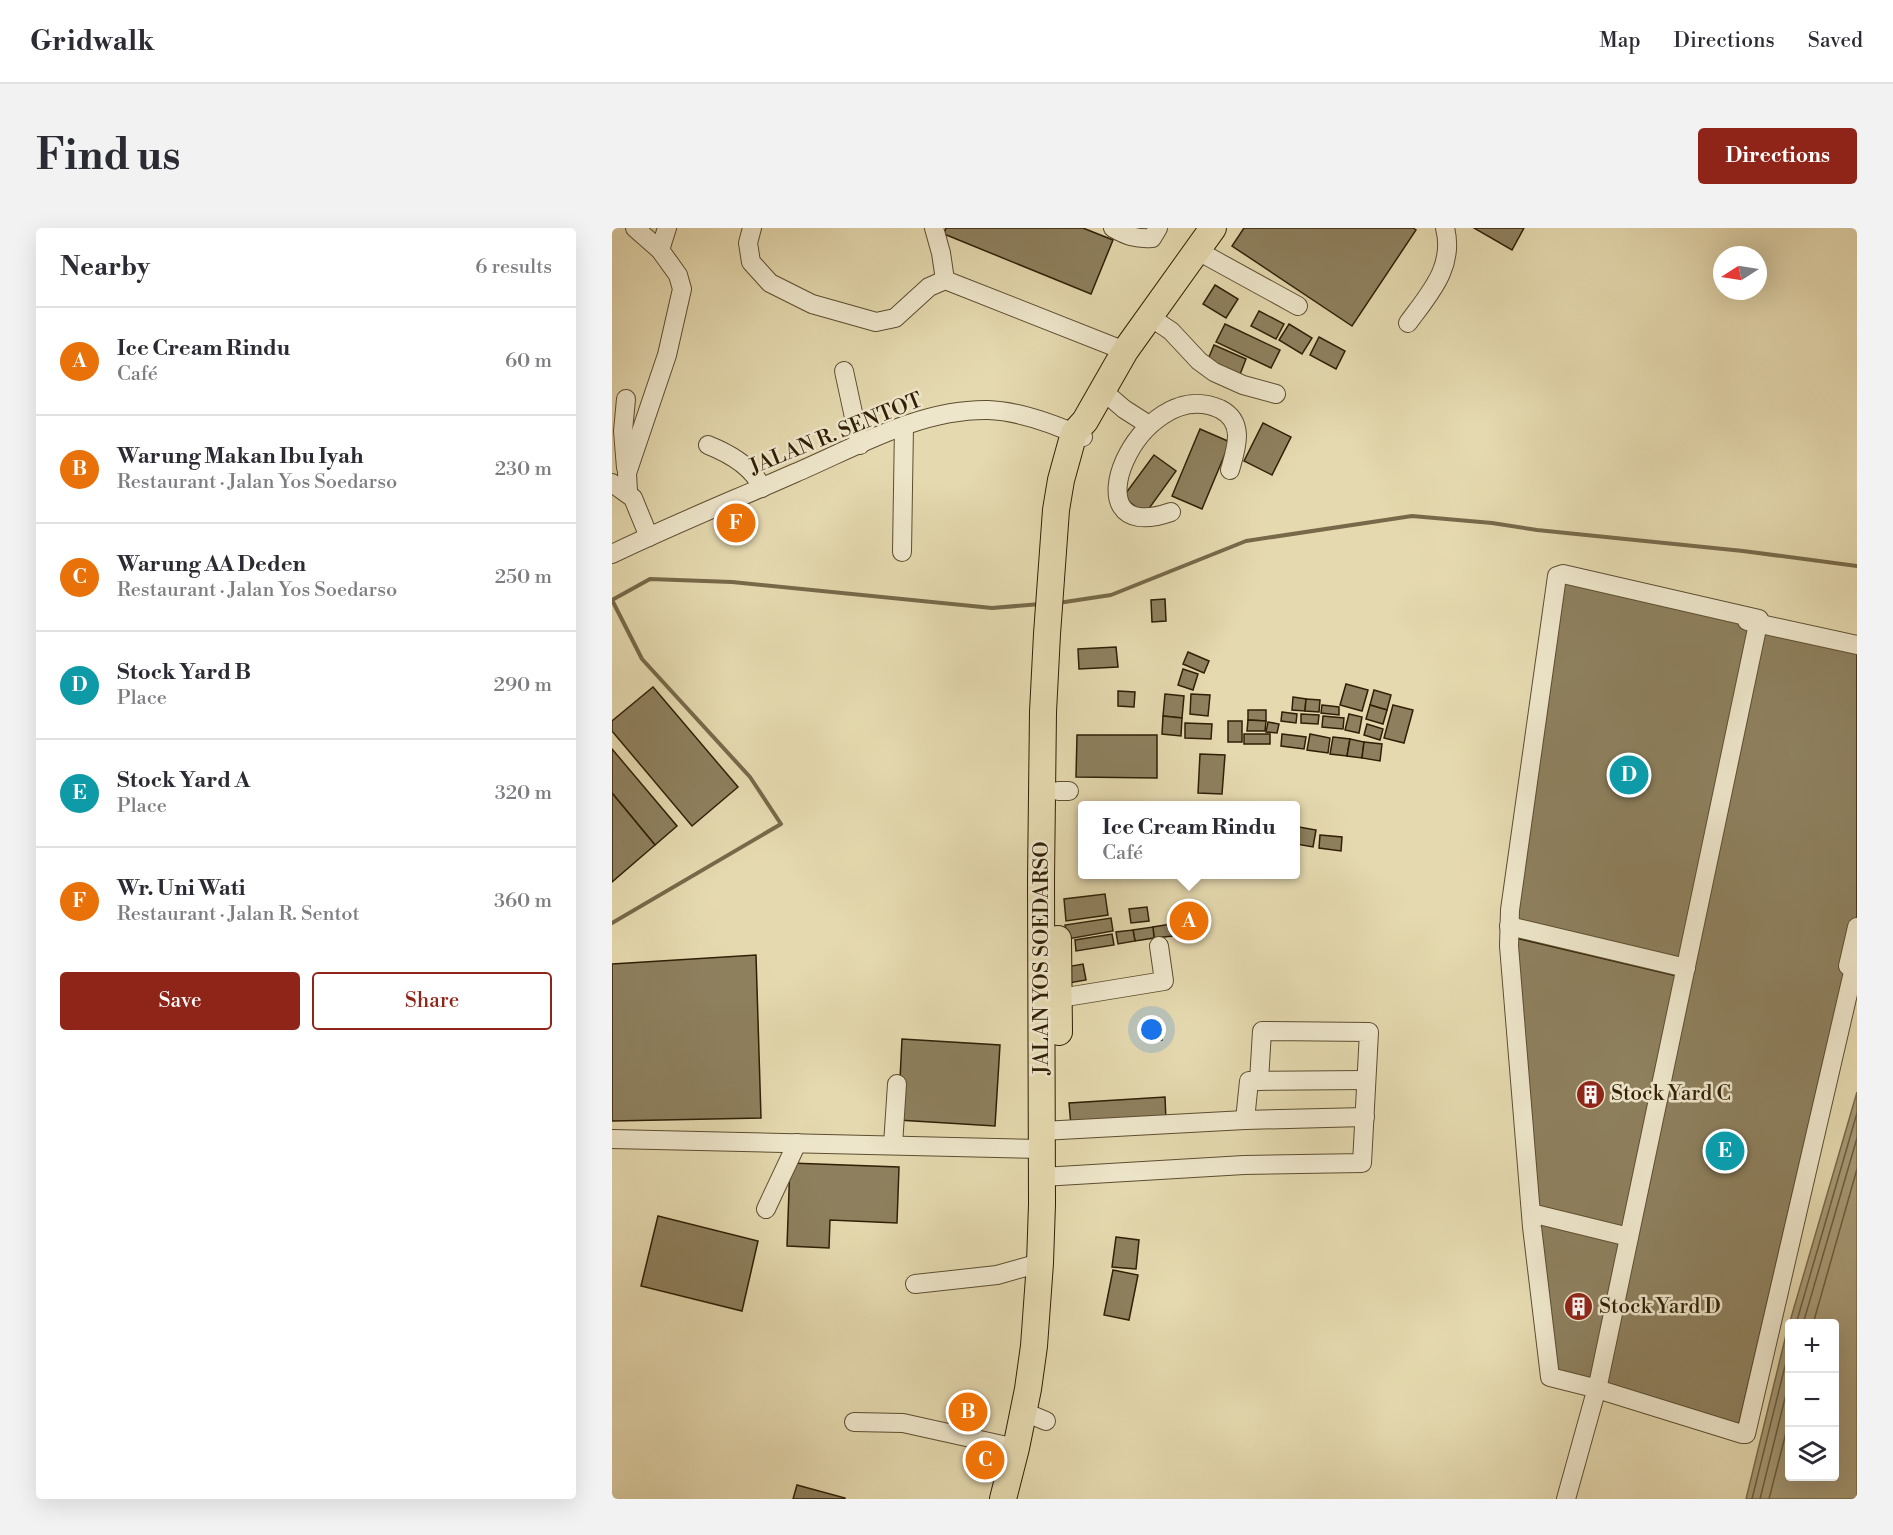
<!DOCTYPE html>
<meta charset="utf-8">
<style>
body{margin:0;font-family:"Libre Bodoni",serif;background:#f2f2f3;color:#2b2b33}
.controls{position:absolute;right:18px;bottom:18px;display:grid;overflow:hidden;border-radius:6px;box-shadow:0 6px 24px #0002}
.controls button{width:54px;height:54px;display:grid;place-items:center;padding:0;border:0;border-bottom:2px solid #e1e1e2;background:#fff;color:#2b2b33;font:30px sans-serif}
.compass{position:absolute;left:1101px;top:18px;width:54px;height:54px;border-radius:50%;background:#fff;box-shadow:0 6px 24px #0002;rotate:258deg}
.you{position:absolute;left:540px;top:802px;width:21px;height:21px;margin:-15px;border:4px solid #fff;border-radius:50%;background:#1a73e8;box-shadow:0 0 0 9px #1a73e833}
.badge{display:grid;place-items:center;width:39px;height:39px;border-radius:50%;background:#8f2418;color:#fff;font-size:20px;font-weight:700}
.pin{position:absolute;translate:-50% -50%;border:3px solid #fff;box-shadow:0 2px 6px #0006}
.popup{position:absolute;left:466px;top:573px;width:222px;height:78px;box-sizing:border-box;display:grid;place-content:center;border-radius:6px;background:#fff;filter:drop-shadow(0 2px 4px #0005);font-size:20px;white-space:nowrap;color:#7c7c81}
.popup b{font-size:22px;color:#2b2b33}
.popup::after{content:'';position:absolute;left:50%;top:100%;margin-left:-12px;border:12px solid transparent;border-top-color:#fff}
.list{margin:0;padding:0;list-style:none}
h2{display:flex;justify-content:space-between;align-items:center;height:78px;margin:0;padding:0 24px;font-size:26px}
h2 small{font-size:20px;font-weight:400;color:#7c7c81}
.list li{display:grid;grid-template-columns:39px 1fr auto;gap:18px;align-items:center;box-sizing:border-box;height:108px;padding:0 24px;border-top:2px solid #e1e1e2}
.list b{display:block;font-size:22px;white-space:nowrap}
.list p{margin:0;font-size:20px;white-space:nowrap;color:#7c7c81}
.list em{font-size:20px;font-style:normal;color:#7c7c81}
.actions{display:flex;gap:12px;padding:18px 24px}
.actions a{flex:1;padding:14px 0;border:2px solid #8f2418;border-radius:6px;text-align:center;font-size:21px;color:#8f2418}
.actions .main{background:#8f2418;color:#fff}
.icon{flex:none;width:33px;height:33px;fill:none;stroke:currentColor;stroke-width:2;stroke-linecap:round;stroke-linejoin:round}
.map{position:relative;flex:none;width:1245px;height:1271px;overflow:hidden;border-radius:6px}
header{display:flex;align-items:center;gap:36px;box-sizing:border-box;height:84px;padding:0 30px;background:#fff;border-bottom:2px solid #e1e1e2}
header strong{font-size:28px}
nav{display:flex;gap:33px;margin-inline-start:auto;font-size:21px}
.intro{display:flex;align-items:center;justify-content:space-between;box-sizing:border-box;height:144px;padding:0 36px}
h1{margin:0;font-size:42px}
.button{padding:15px 27px;border-radius:6px;background:#8f2418;color:#fff;font-size:21px;font-weight:700}
main{display:flex;gap:36px;padding:0 36px}
aside{flex:1;background:#fff;border-radius:6px;box-shadow:0 6px 24px #0002}
.map>svg:first-child{display:block}
.water{fill:#a79a76;stroke:#776949;stroke-width:1.5;fill-rule:evenodd}
.lines{fill:none;stroke-linecap:round;stroke-linejoin:round}
.shore{stroke:#6c5c3e;stroke-width:1.5}
.stream{stroke:#776949;stroke-width:4}
.building{fill:#8e805e;stroke:#301f06;stroke-width:1.5}
.minor-casing{stroke:#5d4e30;stroke-width:20}
.highway-casing{stroke:#301f06;stroke-width:28}
.minor{stroke:#eee6cb;stroke-width:18}
.highway{stroke:#e5d9af;stroke-width:26}
.labels{text-anchor:middle;dominant-baseline:central;stroke-width:5;stroke-linejoin:round;paint-order:stroke}
.street-label{font-size:21px;fill:#301f06;stroke:#eee6cb}
.poi-label{font-size:21px;fill:#301f06;stroke:#eee6cb;text-anchor:start}
</style>
<header>
<strong>Gridwalk</strong>
<nav><a>Map</a><a>Directions</a><a>Saved</a></nav>
</header>
<div class="intro"><h1>Find us</h1><a class="button">Directions</a></div>
<main>
<aside>
<h2>Nearby<small>6 results</small></h2>
<ul class="list">
<li><span class="badge" style="background:#e8710a">A</span><div><b>Ice Cream Rindu</b><p>Café</p></div><em>60 m</em></li>
<li><span class="badge" style="background:#e8710a">B</span><div><b>Warung Makan Ibu Iyah</b><p>Restaurant · Jalan Yos Soedarso</p></div><em>230 m</em></li>
<li><span class="badge" style="background:#e8710a">C</span><div><b>Warung AA Deden</b><p>Restaurant · Jalan Yos Soedarso</p></div><em>250 m</em></li>
<li><span class="badge" style="background:#0f9aa8">D</span><div><b>Stock Yard B</b><p>Place</p></div><em>290 m</em></li>
<li><span class="badge" style="background:#0f9aa8">E</span><div><b>Stock Yard A</b><p>Place</p></div><em>320 m</em></li>
<li><span class="badge" style="background:#e8710a">F</span><div><b>Wr. Uni Wati</b><p>Restaurant · Jalan R. Sentot</p></div><em>360 m</em></li>
</ul>
<div class="actions"><a class="main">Save</a><a>Share</a></div>
</aside>
<div class="map">
<svg width="1245" height="1271" viewBox="0 0 1245 1271">
<rect width="100%" height="100%" fill="#e5d9af"/>
<filter id="stains"><feTurbulence type="fractalNoise" baseFrequency=".00333" numOctaves="4"/><feColorMatrix values="0 0 0 0 .2 0 0 0 0 .09 0 0 0 0 .02 0 0 0 .5 -.17"/></filter>
<radialGradient id="worn" r=".72"><stop offset=".6" stop-color="#630" stop-opacity="0"/><stop offset="1" stop-color="#630" stop-opacity=".3"/></radialGradient>
<path class="water" d="M1245,864V1271H1134L1174,1107ZM1178,1096H1222V1248H1178Z"/>
<g class="lines">
<g class="shore">
<polyline points="1184,1096 1245,885"/>
<polyline points="1191,1096 1245,910"/>
<polyline points="1201,1096 1245,941"/>
<polyline points="1140,1271 1178,1118"/>
<polyline points="1148,1271 1178,1150"/>
<polyline points="1157,1271 1178,1189"/>
</g>
<g class="stream">
<polyline points="446,375 499,367 634,313 800,288 880,295 925,302 1131,323 1245,338"/>
<polyline points="0,695 169,596 138,549 30,431 0,372 38,351 120,354 380,380 429,376"/>
</g>
</g>
<g class="building">
<polygon points="334,0 471,0 501,12 479,66 332,6"/>
<polygon points="632,0 801,0 804,2 740,98 620,18"/>
<polygon points="862,0 912,0 900,22"/>
<polygon points="603,57 626,71 614,90 591,76"/>
<polygon points="647,83 672,96 664,111 639,98"/>
<polygon points="613,96 668,122 659,140 604,114"/>
<polygon points="677,96 700,110 690,126 667,112"/>
<polygon points="707,109 733,123 724,141 698,127"/>
<polygon points="602,117 634,131 627,149 594,136"/>
<polygon points="651,195 679,209 660,247 632,233"/>
<polygon points="588,201 618,214 590,281 560,268"/>
<polygon points="542,227 564,243 533,286 511,269"/>
<polygon points="129,285 134,300 118,306 113,291"/>
<polygon points="951,353 1141,396 1070,738 903,698"/>
<polygon points="553,371 554,393 540,394 539,372"/>
<polygon points="1147,398 1245,420 1245,689 1127,1196 986,1156"/>
<polygon points="504,419 506,439 467,441 466,421"/>
<polygon points="576,424 597,433 592,445 571,436"/>
<polygon points="571,441 586,446 581,462 566,457"/>
<polygon points="734,456 756,462 750,483 728,477"/>
<polygon points="41,459 126,559 80,598 0,503 0,493"/>
<polygon points="762,462 779,467 775,482 758,477"/>
<polygon points="506,463 523,464 522,479 506,478"/>
<polygon points="553,466 572,468 570,490 551,488"/>
<polygon points="579,466 598,467 596,488 578,486"/>
<polygon points="681,469 694,471 693,483 680,482"/>
<polygon points="694,471 708,472 707,484 693,483"/>
<polygon points="710,477 727,479 727,487 709,485"/>
<polygon points="758,477 775,482 771,496 754,491"/>
<polygon points="781,477 801,482 792,515 772,510"/>
<polygon points="636,482 654,482 654,493 636,492"/>
<polygon points="670,484 685,486 684,495 669,493"/>
<polygon points="689,486 707,487 706,496 689,495"/>
<polygon points="737,486 750,489 747,505 733,502"/>
<polygon points="551,488 570,490 569,508 550,506"/>
<polygon points="711,488 732,490 731,501 710,499"/>
<polygon points="636,492 654,493 653,503 635,503"/>
<rect x="616" y="493" width="14" height="21"/>
<polygon points="656,494 667,496 665,505 654,504"/>
<polygon points="573,495 600,496 599,511 573,510"/>
<polygon points="755,496 771,501 768,512 752,507"/>
<rect x="632" y="506" width="26" height="10"/>
<polygon points="670,506 694,509 692,521 669,518"/>
<polygon points="698,506 718,510 716,525 695,522"/>
<polygon points="465,507 545,507 545,550 464,549"/>
<polygon points="721,509 738,511 735,528 718,526"/>
<polygon points="738,511 752,514 750,530 735,528"/>
<polygon points="752,514 770,516 768,533 750,530"/>
<polygon points="0,521 65,598 43,617 0,565"/>
<polygon points="588,526 613,527 610,566 586,565"/>
<polygon points="0,565 43,617 0,654"/>
<polygon points="687,599 704,602 701,619 684,616"/>
<polygon points="708,607 730,609 729,623 707,620"/>
<polygon points="493,666 496,687 454,693 452,671"/>
<polygon points="535,679 537,693 519,695 517,681"/>
<polygon points="587,684 588,700 568,702 566,685"/>
<polygon points="499,690 501,703 456,711 453,697"/>
<polygon points="559,696 561,708 542,710 541,699"/>
<polygon points="541,699 542,710 523,713 521,702"/>
<polygon points="521,702 523,713 506,716 504,704"/>
<polygon points="500,706 502,717 464,723 463,712"/>
<polygon points="904,710 1065,748 1013,1006 923,985"/>
<polygon points="144,727 149,890 0,893 0,736"/>
<polygon points="471,736 474,752 457,755 454,739"/>
<polygon points="550,802 550,812 535,813 535,803"/>
<polygon points="290,811 388,817 383,898 286,892"/>
<polygon points="553,869 554,893 459,898 457,875"/>
<polygon points="178,935 287,939 285,995 218,992 217,1020 175,1018"/>
<polygon points="46,988 146,1013 130,1083 29,1058"/>
<polygon points="924,993 1012,1015 982,1154 941,1144"/>
<polygon points="504,1009 527,1012 524,1041 500,1039"/>
<polygon points="501,1042 526,1047 517,1092 492,1087"/>
<polygon points="353,1173 364,1176 359,1195 347,1192"/>
<polygon points="371,1224 379,1226 375,1240 368,1238"/>
<polygon points="185,1257 233,1270 233,1271 181,1271"/>
</g>
<g class="lines">
<defs>
<g id="minor">
<polyline points="140,0 136,15 139,34 158,55 200,76 264,94 283,90 317,59 333,52 513,123"/>
<polyline points="322,0 329,25 333,52"/>
<path d="M501,0C515,8 524,11 540,10L546,0"/>
<polyline points="48,22 55,0"/>
<polyline points="586,23 686,78"/>
<polyline points="538,89 559,103 587,133 602,144 631,157 664,166"/>
<path d="M796,95C817,66 843,39 833,0"/>
<polyline points="232,143 248,217"/>
<polyline points="490,162 512,181 537,197"/>
<path d="M96,217C116,225 141,239 150,260"/>
<polyline points="14,240 11,203 14,171"/>
<polyline points="0,255 21,270 37,309"/>
<polyline points="16,264 15,245 55,127 70,61 66,47 48,22 23,0"/>
<path d="M559,284C451,322 527,144 608,181C634,194 624,221 618,242"/>
<polyline points="290,324 292,198"/>
<path d="M0,326C60,297 122,272 183,245C244,219 307,181 376,182C408,183 442,196 471,209"/>
<polyline points="1135,393 1245,417"/>
<polyline points="446,563 457,563"/>
<polyline points="897,698 1074,740"/>
<polyline points="1236,738 1245,699"/>
<polyline points="448,770 552,753 547,718"/>
<polyline points="633,892 637,853 754,852"/>
<polyline points="430,903 633,892 753,889"/>
<polyline points="0,911 430,921"/>
<polyline points="281,917 285,856"/>
<polyline points="430,949 632,937 750,935 757,804 650,803 647,853"/>
<polyline points="154,981 185,915"/>
<polyline points="919,985 1017,1009"/>
<polyline points="303,1056 385,1047 428,1035"/>
<polyline points="422,1188 434,1193"/>
<polyline points="242,1194 291,1195 404,1220"/>
<polyline points="954,1271 981,1174 986,1157 1147,391 951,346 945,348 898,682 897,718 920,999 938,1149 982,1160 985,1161 1130,1206 1134,1206 1245,727"/>
</g>
<g id="highway">
<polyline points="446,711 447,804"/>
<polyline points="391,1271 404,1220 416,1161 422,1118 428,1035 430,976 429,651 431,484 435,406 444,282 449,252 462,205 473,193 513,123 601,0"/>
</g>
</defs>
<use href="#minor" class="minor-casing"/>
<use href="#highway" class="highway-casing"/>
<use href="#minor" class="minor"/>
<use href="#highway" class="highway"/>
</g>
<defs>
<symbol id="building-disc" viewBox="-11 -11 22 22"><circle r="9.5" fill="#8f2418" stroke="#eee6cb"/><path d="M-4-6H4V6H1V3H-1V6H-4ZM-2.5-4.3h1.7v1.8h-1.7ZM.8-4.3h1.7v1.8H.8ZM-2.5-1h1.7V.8h-1.7ZM.8-1h1.7V.8H.8Z" fill="#fff"/></symbol>
</defs>
<g fill-rule="evenodd">
<use href="#building-disc" x="962" y="850" width="33" height="33"/>
<use href="#building-disc" x="950" y="1062" width="33" height="33"/>
</g>
<g class="labels">
<g class="street-label">
<text transform="translate(224 206) rotate(-22)">JALAN R. SENTOT</text>
<text transform="translate(430 730) rotate(-90)">JALAN YOS SOEDARSO</text>
</g>
<g class="poi-label">
<text x="999" y="866">Stock Yard C</text>
<text x="987" y="1079">Stock Yard D</text>
</g>
</g>
<rect width="100%" height="100%" filter="url(#stains)"/>
<rect width="100%" height="100%" fill="url(#worn)"/>
</svg>
<div class="controls">
<button>+</button>
<button>−</button>
<button><svg class="icon" aria-label="layers" viewBox="0 0 24 24"><path d="M12 4l9 5-9 5-9-5zM3 14l9 5 9-5"/></svg></button>
</div>
<svg class="compass" viewBox="-18 -18 36 36"><path d="M0-13l5 13h-10z" fill="#e53935"/><path d="M0 13l5-13h-10z" fill="#7c7c81"/></svg>
<div class="you"></div>
<div class="pin badge" style="left:577px;top:693px;background:#e8710a">A</div>
<div class="popup"><b>Ice Cream Rindu</b>Café</div>
<div class="pin badge" style="left:356px;top:1184px;background:#e8710a">B</div>
<div class="pin badge" style="left:373px;top:1232px;background:#e8710a">C</div>
<div class="pin badge" style="left:1017px;top:547px;background:#0f9aa8">D</div>
<div class="pin badge" style="left:1113px;top:923px;background:#0f9aa8">E</div>
<div class="pin badge" style="left:124px;top:295px;background:#e8710a">F</div>
</div>
</main>
